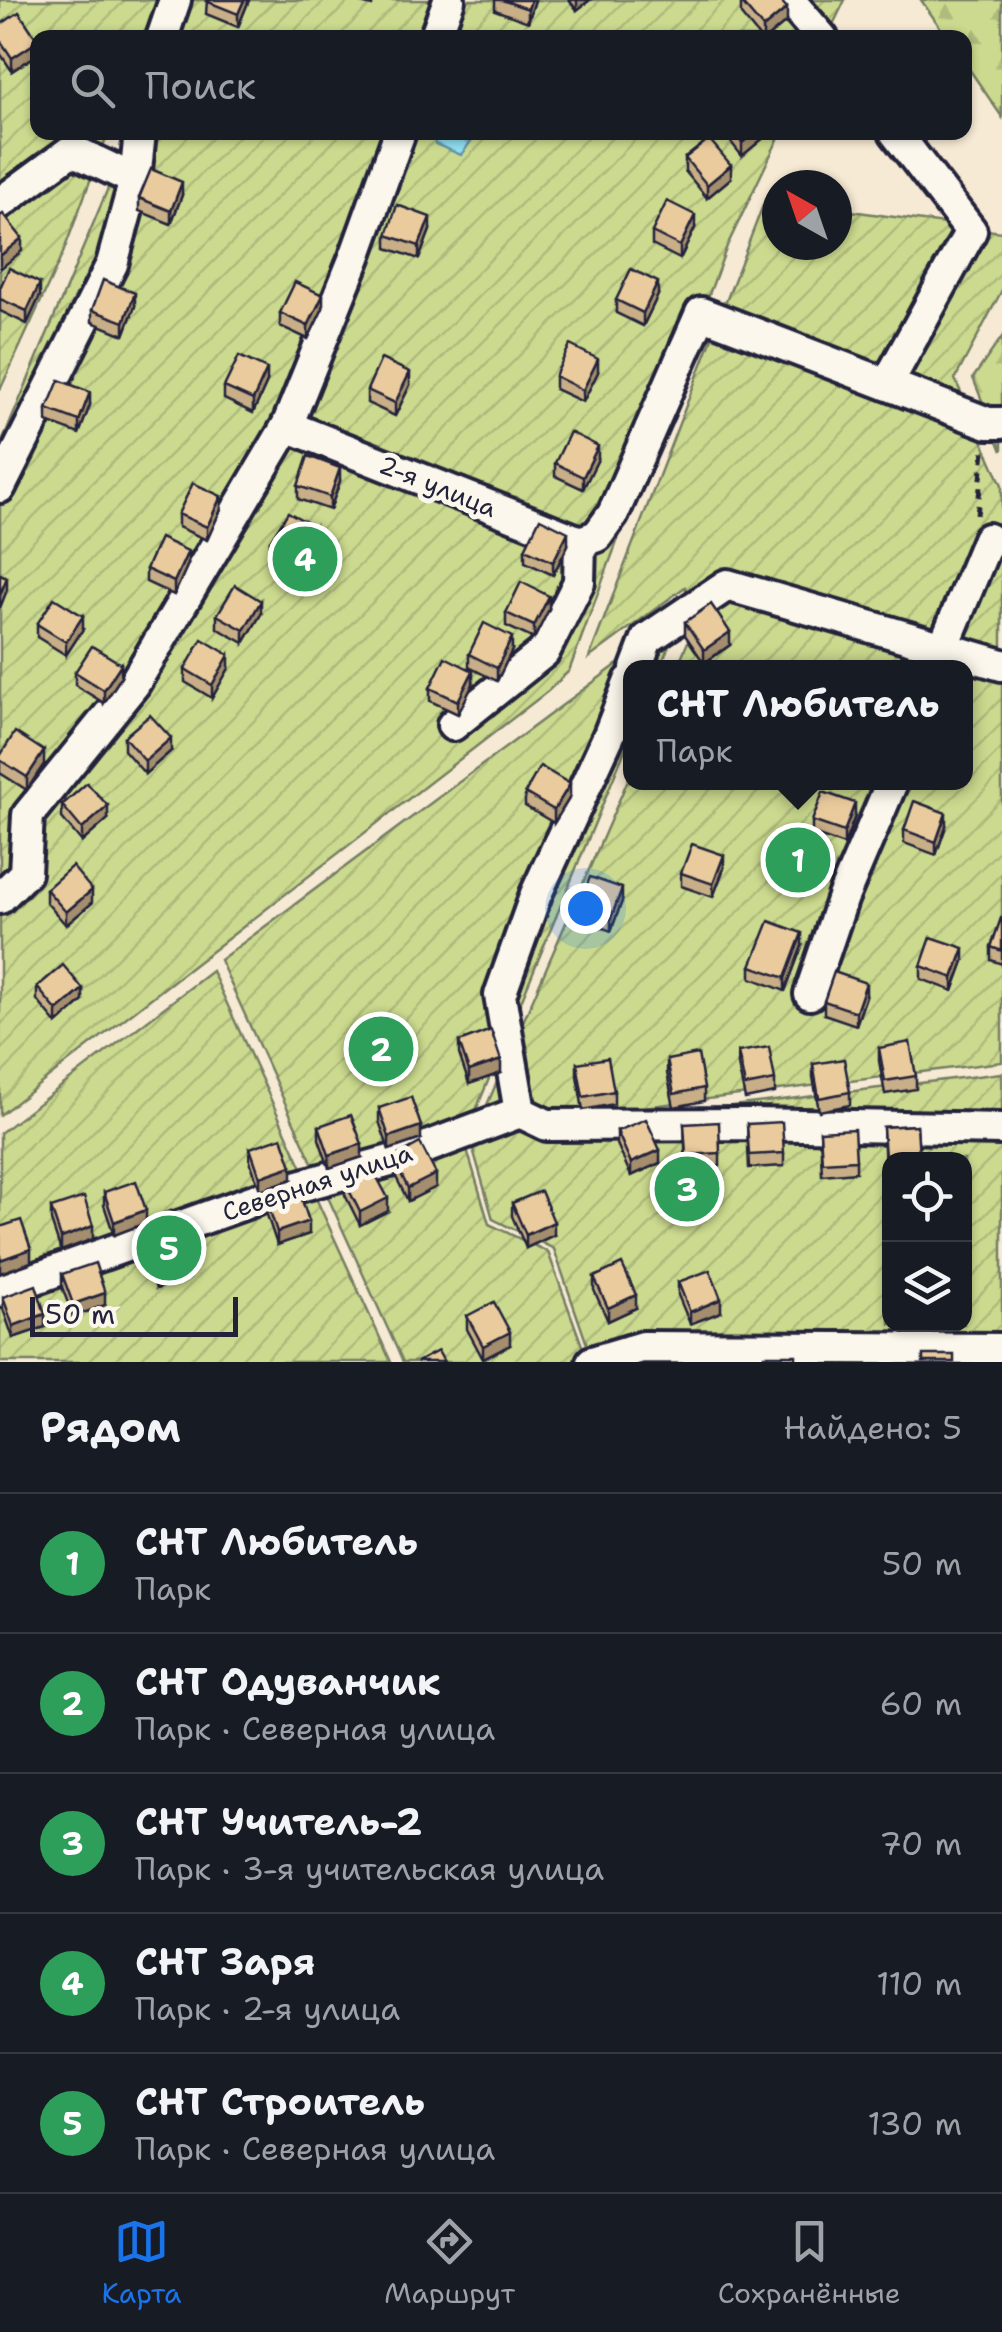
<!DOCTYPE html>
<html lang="ru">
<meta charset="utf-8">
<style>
body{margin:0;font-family:"Shantell Sans",sans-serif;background:#20242c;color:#f1f3f6}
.controls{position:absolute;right:30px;bottom:30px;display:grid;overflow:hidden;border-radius:20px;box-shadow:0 2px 8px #0004}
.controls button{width:90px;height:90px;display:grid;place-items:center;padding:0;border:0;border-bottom:2px solid #363941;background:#171b24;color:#f1f3f6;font:50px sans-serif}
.compass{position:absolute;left:762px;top:170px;width:90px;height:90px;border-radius:50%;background:#171b24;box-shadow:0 2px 8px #0004;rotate:320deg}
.scale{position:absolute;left:30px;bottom:25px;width:208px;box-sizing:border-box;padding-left:10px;border:5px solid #22223b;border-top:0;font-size:28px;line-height:35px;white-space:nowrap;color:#22223b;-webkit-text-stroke:8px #fbf7ec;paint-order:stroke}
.you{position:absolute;left:585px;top:908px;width:35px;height:35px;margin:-25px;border:8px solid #fff;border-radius:50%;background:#1a73e8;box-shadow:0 0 0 15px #1a73e833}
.badge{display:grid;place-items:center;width:65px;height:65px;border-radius:50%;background:#1a73e8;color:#fff;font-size:32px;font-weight:700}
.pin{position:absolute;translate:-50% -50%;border:5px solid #fff;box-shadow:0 2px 10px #0006}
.popup{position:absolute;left:623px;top:660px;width:350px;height:130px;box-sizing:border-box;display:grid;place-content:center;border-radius:20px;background:#171b24;filter:drop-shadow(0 2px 8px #0005);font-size:32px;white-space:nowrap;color:#9ea1a6}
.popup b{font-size:38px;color:#f1f3f6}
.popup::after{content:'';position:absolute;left:50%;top:100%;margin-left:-20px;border:20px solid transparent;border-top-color:#171b24}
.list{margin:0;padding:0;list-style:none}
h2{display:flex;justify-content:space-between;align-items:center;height:130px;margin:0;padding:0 40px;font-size:42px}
h2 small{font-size:32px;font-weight:400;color:#9ea1a6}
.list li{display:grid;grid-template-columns:65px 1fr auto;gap:30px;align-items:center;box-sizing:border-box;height:140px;padding:0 40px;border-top:2px solid #363941}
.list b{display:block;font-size:38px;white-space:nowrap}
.list p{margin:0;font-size:32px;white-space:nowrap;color:#9ea1a6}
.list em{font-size:32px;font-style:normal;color:#9ea1a6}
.icon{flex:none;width:55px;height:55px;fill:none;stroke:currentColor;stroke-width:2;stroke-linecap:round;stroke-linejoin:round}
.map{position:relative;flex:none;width:1002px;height:1362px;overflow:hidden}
.search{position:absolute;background:#171b24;box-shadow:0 2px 8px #0004;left:30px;right:30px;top:30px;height:110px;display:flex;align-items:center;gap:25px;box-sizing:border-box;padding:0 35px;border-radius:20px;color:#9ea1a6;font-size:38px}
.sheet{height:830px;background:#171b24}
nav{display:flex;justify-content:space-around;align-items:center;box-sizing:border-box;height:140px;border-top:2px solid #363941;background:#171b24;font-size:28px;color:#9ea1a6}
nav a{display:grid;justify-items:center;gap:5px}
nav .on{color:#1a73e8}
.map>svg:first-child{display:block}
.forest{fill:url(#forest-firs);stroke:#767e64;stroke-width:2.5}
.garden{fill:url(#garden-furrows);stroke:#767e64;stroke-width:2.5;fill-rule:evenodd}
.water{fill:url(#water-waves);stroke:#6493a7;stroke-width:2.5}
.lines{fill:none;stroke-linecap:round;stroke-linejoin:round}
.minor-casing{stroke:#22223b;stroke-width:38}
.path{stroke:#22223b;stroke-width:5;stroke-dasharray:10 8;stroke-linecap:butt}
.minor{stroke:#fbf7ec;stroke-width:30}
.wall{fill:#c9af87;stroke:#22223b;stroke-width:2.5}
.shaded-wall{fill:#a48e6e;stroke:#22223b;stroke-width:2.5}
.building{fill:#eacb9d;stroke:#22223b;stroke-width:2.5}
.labels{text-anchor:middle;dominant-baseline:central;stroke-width:10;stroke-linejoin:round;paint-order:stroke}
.street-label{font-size:25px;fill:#22223b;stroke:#fbf7ec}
</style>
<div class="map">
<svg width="1002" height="1362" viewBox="0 0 1002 1362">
<defs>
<pattern id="forest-firs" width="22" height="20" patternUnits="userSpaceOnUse" patternTransform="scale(2.5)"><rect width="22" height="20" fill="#cbda8e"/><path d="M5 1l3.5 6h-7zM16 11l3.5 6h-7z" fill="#aebb7b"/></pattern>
<pattern id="garden-furrows" width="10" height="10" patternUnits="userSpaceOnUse" patternTransform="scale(2.5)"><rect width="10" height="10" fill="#cbda8e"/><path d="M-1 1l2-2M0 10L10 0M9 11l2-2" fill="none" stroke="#aebb7b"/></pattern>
<pattern id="water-waves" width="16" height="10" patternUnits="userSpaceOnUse" patternTransform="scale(2.5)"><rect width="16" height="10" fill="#90deef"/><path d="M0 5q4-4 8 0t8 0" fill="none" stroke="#7cbece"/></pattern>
</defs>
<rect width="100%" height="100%" fill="#f6ead4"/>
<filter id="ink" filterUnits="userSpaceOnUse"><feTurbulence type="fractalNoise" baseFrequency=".01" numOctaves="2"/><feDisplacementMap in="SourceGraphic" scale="20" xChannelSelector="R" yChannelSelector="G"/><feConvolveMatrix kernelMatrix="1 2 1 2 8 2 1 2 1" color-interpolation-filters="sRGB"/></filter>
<g filter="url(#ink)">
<g class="forest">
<polygon points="921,0 1002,0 1002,117 965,63 964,38 947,37"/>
<polygon points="1002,337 1002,451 973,378"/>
</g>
<g class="garden">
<polygon points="0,0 158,0 144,37 38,38 38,132 108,133 63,253 0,390"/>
<polygon points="186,0 845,0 827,37 170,38"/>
<polygon points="131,133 781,133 727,246 569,671 548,691 0,1115 0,447"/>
<polygon points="765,200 777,201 777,245 837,245 837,209 1002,232 1002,290 955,379 1002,485 1002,1062 477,1128 630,775 630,782 966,782 966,668 677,667 698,619 685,587 589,658"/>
<polygon points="681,617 660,667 630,668 630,738 464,1139 489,1224 548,1252 588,1362 403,1362 220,960"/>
<polygon points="212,971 391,1362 0,1362 0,1133"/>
<path d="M1002,1073V1362H593L554,1249L493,1219L470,1138ZM890,1160H964V1324H890Z"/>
</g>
<polygon class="water" points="434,133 434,132 477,133 461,155 435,144"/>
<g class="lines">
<defs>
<g id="minor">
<polyline points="789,0 822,38"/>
<polyline points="162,38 175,0"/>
<polyline points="435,38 449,0"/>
<polyline points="0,203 72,150 135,180"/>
<polyline points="887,384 971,231 895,132"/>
<polyline points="287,426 355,257 400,132"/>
<polyline points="0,487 112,264 135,180 140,132"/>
<polyline points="936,665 988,539"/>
<polyline points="636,668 647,639 727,585 1002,665"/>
<polyline points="453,725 544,652 579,582 580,542"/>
<polyline points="0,898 25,873 28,815 134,684 287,426 580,542 597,536 613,514 701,313 988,423 1002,423"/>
<polyline points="810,994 843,897 892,782"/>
<polyline points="520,1112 547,1125 752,1124 1002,1129"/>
<polyline points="520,1112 500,995 536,894 609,735 630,681"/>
<polyline points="0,1291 274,1193 390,1161 520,1112"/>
<polyline points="592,1362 642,1347 1002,1349"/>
</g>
</defs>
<use href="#minor" class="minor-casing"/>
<polyline class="path" points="977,515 984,451"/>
<use href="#minor" class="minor"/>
</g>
<g class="wall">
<polygon points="207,0 249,0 238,27 206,14"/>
<polygon points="349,0 373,0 372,6"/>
<polygon points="495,0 535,0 528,22 495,10"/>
<polygon points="569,0 590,0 577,10"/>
<polygon points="741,2 787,21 767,38 760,38 741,15"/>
<polygon points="0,25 38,40 38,54 12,71 0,53"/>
<polygon points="723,132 766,132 766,136 742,156"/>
<polygon points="685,158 731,178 707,198 685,171"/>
<polygon points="182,195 171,224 139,211 139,198"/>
<polygon points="695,228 680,259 652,245 652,232"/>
<polygon points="430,230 419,259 387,248 387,235"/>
<polygon points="0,288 40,296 27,324 0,311"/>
<polygon points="658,295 643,326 616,313 616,300"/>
<polygon points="135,306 124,335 92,322 92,310"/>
<polygon points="323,308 308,339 280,326 280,313"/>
<polygon points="598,372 583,402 555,389 555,376"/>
<polygon points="267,382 253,413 224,399 224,387"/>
<polygon points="410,385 395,416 367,403 367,390"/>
<polygon points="90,405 79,434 47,422 47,409"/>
<polygon points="598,459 583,489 555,476 555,463"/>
<polygon points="340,481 330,510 298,499 298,486"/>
<polygon points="221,509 207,540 178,527 178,514"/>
<polygon points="315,540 297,570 270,554 270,541"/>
<polygon points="568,545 553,575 525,562 525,549"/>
<polygon points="188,564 174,595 146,582 146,569"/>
<polygon points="549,609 534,639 506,626 506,613"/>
<polygon points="261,614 244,643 217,628 217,615"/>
<polygon points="685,622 730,645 704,663 685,635"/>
<polygon points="37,624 83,629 66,655 37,637"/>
<polygon points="512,650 497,681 469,667 469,654"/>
<polygon points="229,668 212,698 185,682 185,669"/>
<polygon points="75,672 121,677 104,703 75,685"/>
<polygon points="473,684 458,714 430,701 430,688"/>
<polygon points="124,737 171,751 145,774 124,750"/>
<polygon points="0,756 44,764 27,790 0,773"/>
<polygon points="525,793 570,797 554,823 525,806"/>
<polygon points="62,805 108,819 82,842 62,818"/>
<polygon points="855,816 844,845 812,834 812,821"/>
<polygon points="946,826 936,855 904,843 904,830"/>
<polygon points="724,868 713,897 681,886 681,873"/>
<polygon points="46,889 92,903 66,925 46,902"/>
<polygon points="622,901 611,931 579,919 579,906"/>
<polygon points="1002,918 1002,964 991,960 991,947"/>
<polygon points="802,946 785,991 751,978 751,966"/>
<polygon points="964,961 953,991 921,979 921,966"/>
<polygon points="37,987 83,1001 57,1024 37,1000"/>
<polygon points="866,996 856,1025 824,1014 824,1001"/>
<polygon points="459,1042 501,1073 469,1084 459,1054"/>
<polygon points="879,1048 916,1076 916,1089 885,1094 879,1061"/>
<polygon points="738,1052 775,1080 775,1093 745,1099 738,1065"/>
<polygon points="667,1060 704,1088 704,1101 674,1107 667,1073"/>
<polygon points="577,1063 614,1091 614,1104 583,1110 577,1076"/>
<polygon points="813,1064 850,1092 850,1105 819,1111 813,1077"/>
<polygon points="379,1108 421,1139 389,1150 379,1121"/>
<polygon points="684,1124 720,1153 720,1166 686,1168"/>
<polygon points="747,1124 784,1153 784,1166 749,1168"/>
<polygon points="917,1125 919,1160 890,1160 890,1171 885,1171 883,1127"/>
<polygon points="319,1126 362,1157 329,1168 319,1139"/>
<polygon points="617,1131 660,1163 631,1176 617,1144"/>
<polygon points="820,1131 856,1160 856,1172 822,1175"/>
<polygon points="250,1148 292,1179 260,1190 250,1161"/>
<polygon points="393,1158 436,1187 408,1201 393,1171"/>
<polygon points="345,1182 388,1211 360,1225 345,1195"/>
<polygon points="104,1192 146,1223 114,1235 104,1205"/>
<polygon points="267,1202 309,1234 277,1245 267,1215"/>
<polygon points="512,1203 554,1235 526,1248 512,1216"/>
<polygon points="51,1208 93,1239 61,1251 51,1221"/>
<polygon points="146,1247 189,1278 156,1289 146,1260"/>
<polygon points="62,1274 105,1305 73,1317 62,1287"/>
<polygon points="594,1277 636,1308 608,1321 594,1290"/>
<polygon points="678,1282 721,1312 690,1324 678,1295"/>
<polygon points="3,1297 45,1327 13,1338 3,1309"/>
<polygon points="467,1316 510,1345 483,1359 467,1329"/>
</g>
<g class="shaded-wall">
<polygon points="244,0 249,0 238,27 238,14"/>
<polygon points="531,0 535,0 528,22 528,9"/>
<polygon points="577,0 590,0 577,10"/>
<polygon points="787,8 787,21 767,38 763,38 763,28"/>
<polygon points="38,41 38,54 12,71 12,58"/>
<polygon points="755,132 766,132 766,136 742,156 742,143"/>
<polygon points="731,165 731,178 707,198 707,185"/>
<polygon points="182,182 182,195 171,224 171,211"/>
<polygon points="695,215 695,228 680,259 680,246"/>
<polygon points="430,217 430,230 419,259 419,246"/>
<polygon points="22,238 22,251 0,269 0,256"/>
<polygon points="658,282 658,295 643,326 643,313"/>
<polygon points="40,283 40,296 27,324 27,311"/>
<polygon points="135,293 135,306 124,335 124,322"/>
<polygon points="323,295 323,308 308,339 308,326"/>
<polygon points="598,359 598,372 583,402 583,390"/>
<polygon points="267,369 267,382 253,413 253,400"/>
<polygon points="410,372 410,385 395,416 395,403"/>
<polygon points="90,392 90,405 79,434 79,421"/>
<polygon points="598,446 598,459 583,489 583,477"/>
<polygon points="340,468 340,481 330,510 330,497"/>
<polygon points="221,496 221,509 207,540 207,527"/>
<polygon points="315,527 315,540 297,570 297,557"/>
<polygon points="568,532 568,545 553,575 553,562"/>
<polygon points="188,551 188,564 174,595 174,582"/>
<polygon points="7,577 7,590 0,608 0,595"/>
<polygon points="549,596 549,609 534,639 534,626"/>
<polygon points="261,601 261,614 244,643 244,630"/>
<polygon points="83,616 83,629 66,655 66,642"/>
<polygon points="730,632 730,645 704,663 704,650"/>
<polygon points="512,637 512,650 497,681 497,668"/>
<polygon points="229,655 229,668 212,698 212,685"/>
<polygon points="121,664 121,677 104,703 104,690"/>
<polygon points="473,671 473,684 458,714 458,701"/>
<polygon points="171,738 171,751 145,774 145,761"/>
<polygon points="44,751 44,764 27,790 27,777"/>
<polygon points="570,784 570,797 554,823 554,810"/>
<polygon points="855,803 855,816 844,845 844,832"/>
<polygon points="108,806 108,819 82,842 82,829"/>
<polygon points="946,813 946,826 936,855 936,842"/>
<polygon points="724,855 724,868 713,897 713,884"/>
<polygon points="622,888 622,901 611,931 611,918"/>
<polygon points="92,890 92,903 66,925 66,912"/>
<polygon points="802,933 802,946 785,991 785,978"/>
<polygon points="964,948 964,961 953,991 953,978"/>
<polygon points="866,983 866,996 856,1025 856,1012"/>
<polygon points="83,989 83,1001 57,1024 57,1011"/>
<polygon points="501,1060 501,1073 469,1084 469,1071"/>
<polygon points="421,1126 421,1139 389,1150 389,1137"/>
<polygon points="362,1144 362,1157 329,1168 329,1155"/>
<polygon points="660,1150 660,1163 631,1176 631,1163"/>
<polygon points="292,1166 292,1179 260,1190 260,1177"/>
<polygon points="436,1174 436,1187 408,1201 408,1188"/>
<polygon points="388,1198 388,1211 360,1225 360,1212"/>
<polygon points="146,1210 146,1223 114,1235 114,1222"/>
<polygon points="309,1221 309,1234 277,1245 277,1232"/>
<polygon points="554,1222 554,1235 526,1248 526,1235"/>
<polygon points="93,1226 93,1239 61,1251 61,1238"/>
<polygon points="31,1249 31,1262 0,1273 0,1260"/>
<polygon points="189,1265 189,1278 156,1289 156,1276"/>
<polygon points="105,1293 105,1305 73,1317 73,1304"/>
<polygon points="636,1295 636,1308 608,1321 608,1308"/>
<polygon points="721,1299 721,1312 690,1324 690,1312"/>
<polygon points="45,1314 45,1327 13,1338 13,1326"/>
<polygon points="510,1332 510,1345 483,1359 483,1346"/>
</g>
<g class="building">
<polygon points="207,0 244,0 238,14 206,1"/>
<polygon points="502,0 531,0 528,9"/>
<polygon points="743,0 780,0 787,8 763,28 741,2"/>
<polygon points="19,12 38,41 12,58 0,40 0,25"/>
<polygon points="733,132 755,132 742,143"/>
<polygon points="709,139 731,165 707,185 685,158"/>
<polygon points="151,169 182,182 171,211 139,198"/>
<polygon points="667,201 695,215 680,246 652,232"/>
<polygon points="397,205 430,217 419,246 387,235"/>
<polygon points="3,214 22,238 0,256 0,216"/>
<polygon points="9,268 40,283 27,311 0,299 0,288"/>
<polygon points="631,269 658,282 643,313 616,300"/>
<polygon points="103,280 135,293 124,322 92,310"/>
<polygon points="295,282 323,295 308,326 280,313"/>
<polygon points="570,345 598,359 583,390 555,376"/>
<polygon points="239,356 267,369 253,400 224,387"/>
<polygon points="381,359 410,372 395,403 367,390"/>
<polygon points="59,380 90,392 79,421 47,409"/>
<polygon points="570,432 598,446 583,477 555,463"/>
<polygon points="308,456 340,468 330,497 298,486"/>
<polygon points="193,483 221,496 207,527 178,514"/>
<polygon points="288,512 315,527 297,557 270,541"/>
<polygon points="540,518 568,532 553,562 525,549"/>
<polygon points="160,538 188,551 174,582 146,569"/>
<polygon points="0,574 7,577 0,595"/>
<polygon points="521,582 549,596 534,626 506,613"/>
<polygon points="235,585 261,601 244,630 217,615"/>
<polygon points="54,598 83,616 66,642 37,624"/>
<polygon points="711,604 730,632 704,650 685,622"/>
<polygon points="484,623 512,637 497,668 469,654"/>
<polygon points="202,639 229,655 212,685 185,669"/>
<polygon points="92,646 121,664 104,690 75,672"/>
<polygon points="445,657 473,671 458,701 430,688"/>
<polygon points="150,715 171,738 145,761 124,737"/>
<polygon points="15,732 44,751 27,777 0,760 0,756"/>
<polygon points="540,766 570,784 554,810 525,793"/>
<polygon points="87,783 108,806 82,829 62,805"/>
<polygon points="823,792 855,803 844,832 812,821"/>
<polygon points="914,801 946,813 936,842 904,830"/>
<polygon points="692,844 724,855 713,884 681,873"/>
<polygon points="72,866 92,890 66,912 46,889"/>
<polygon points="590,877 622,888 611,918 579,906"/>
<polygon points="1001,918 1002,918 1002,951 991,947"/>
<polygon points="769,921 802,933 785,978 751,966"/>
<polygon points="931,937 964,948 953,978 921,966"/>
<polygon points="63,965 83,989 57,1011 37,987"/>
<polygon points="834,972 866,983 856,1012 824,1001"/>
<polygon points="491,1030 501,1060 469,1071 459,1042"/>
<polygon points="910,1042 916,1076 885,1081 879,1048"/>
<polygon points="769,1047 775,1080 745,1086 738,1052"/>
<polygon points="698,1054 704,1088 674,1094 667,1060"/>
<polygon points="608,1058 614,1091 583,1097 577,1063"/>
<polygon points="844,1059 850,1092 819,1098 813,1064"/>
<polygon points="411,1097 421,1126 389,1137 379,1108"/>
<polygon points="351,1115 362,1144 329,1155 319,1126"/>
<polygon points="646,1119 660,1150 631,1163 617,1131"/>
<polygon points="719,1122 720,1153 686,1155 684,1124"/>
<polygon points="782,1122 784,1153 749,1155 747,1124"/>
<polygon points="917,1125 919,1156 885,1158 883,1127"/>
<polygon points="854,1129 856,1160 822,1162 820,1131"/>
<polygon points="282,1137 292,1166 260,1177 250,1148"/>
<polygon points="420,1143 436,1174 408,1188 393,1158"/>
<polygon points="372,1168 388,1198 360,1212 345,1182"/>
<polygon points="136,1181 146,1210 114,1222 104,1192"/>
<polygon points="299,1191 309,1221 277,1232 267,1202"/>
<polygon points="541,1191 554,1222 526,1235 512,1203"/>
<polygon points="84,1197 93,1226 61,1238 51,1208"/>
<polygon points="21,1220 31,1249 0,1260 0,1227"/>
<polygon points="179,1235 189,1265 156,1276 146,1247"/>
<polygon points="95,1263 105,1293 73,1304 62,1274"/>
<polygon points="622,1264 636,1295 608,1308 594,1277"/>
<polygon points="710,1270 721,1299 690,1312 678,1282"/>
<polygon points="36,1285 45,1314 13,1326 3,1297"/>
<polygon points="494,1302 510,1332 483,1346 467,1316"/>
<polygon points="438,1351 444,1362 417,1362"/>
<rect x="764" y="1355" width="32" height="7"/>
<rect x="923" y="1355" width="31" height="7"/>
</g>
</g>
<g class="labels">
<g class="street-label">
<text transform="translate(438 486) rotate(22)">2-я улица</text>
<text transform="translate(317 1182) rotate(-18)">Северная улица</text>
</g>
</g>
</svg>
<div class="controls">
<button><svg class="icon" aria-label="locate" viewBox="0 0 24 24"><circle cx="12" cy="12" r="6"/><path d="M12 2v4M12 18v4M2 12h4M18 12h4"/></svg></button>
<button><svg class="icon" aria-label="layers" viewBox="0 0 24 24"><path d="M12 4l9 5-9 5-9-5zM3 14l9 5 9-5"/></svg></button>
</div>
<svg class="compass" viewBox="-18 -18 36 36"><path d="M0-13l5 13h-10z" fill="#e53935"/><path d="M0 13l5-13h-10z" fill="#9ea1a6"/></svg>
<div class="scale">50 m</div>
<div class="you"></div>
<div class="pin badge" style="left:798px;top:860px;background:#2e9e5b">1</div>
<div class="popup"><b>СНТ Любитель</b>Парк</div>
<div class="pin badge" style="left:381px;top:1049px;background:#2e9e5b">2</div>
<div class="pin badge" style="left:687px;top:1189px;background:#2e9e5b">3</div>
<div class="pin badge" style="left:305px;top:559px;background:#2e9e5b">4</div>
<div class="pin badge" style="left:169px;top:1248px;background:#2e9e5b">5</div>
<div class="search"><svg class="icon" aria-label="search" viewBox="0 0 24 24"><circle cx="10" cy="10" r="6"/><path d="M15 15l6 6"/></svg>Поиск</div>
</div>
<section class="sheet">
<h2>Рядом<small>Найдено: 5</small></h2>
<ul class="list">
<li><span class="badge" style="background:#2e9e5b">1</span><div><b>СНТ Любитель</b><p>Парк</p></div><em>50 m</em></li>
<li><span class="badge" style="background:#2e9e5b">2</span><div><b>СНТ Одуванчик</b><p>Парк · Северная улица</p></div><em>60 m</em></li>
<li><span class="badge" style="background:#2e9e5b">3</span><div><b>СНТ Учитель-2</b><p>Парк · 3-я учительская улица</p></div><em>70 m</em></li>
<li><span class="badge" style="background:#2e9e5b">4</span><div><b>СНТ Заря</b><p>Парк · 2-я улица</p></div><em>110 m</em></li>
<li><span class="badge" style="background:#2e9e5b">5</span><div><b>СНТ Строитель</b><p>Парк · Северная улица</p></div><em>130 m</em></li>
</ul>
</section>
<nav>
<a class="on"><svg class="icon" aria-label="map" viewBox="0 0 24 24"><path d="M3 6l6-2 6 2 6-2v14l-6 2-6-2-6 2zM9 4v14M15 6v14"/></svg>Карта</a>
<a><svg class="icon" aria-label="directions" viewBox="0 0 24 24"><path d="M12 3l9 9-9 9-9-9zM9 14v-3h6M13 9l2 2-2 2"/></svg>Маршрут</a>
<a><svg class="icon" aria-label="saved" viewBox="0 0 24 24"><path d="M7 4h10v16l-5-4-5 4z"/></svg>Сохранённые</a>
</nav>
